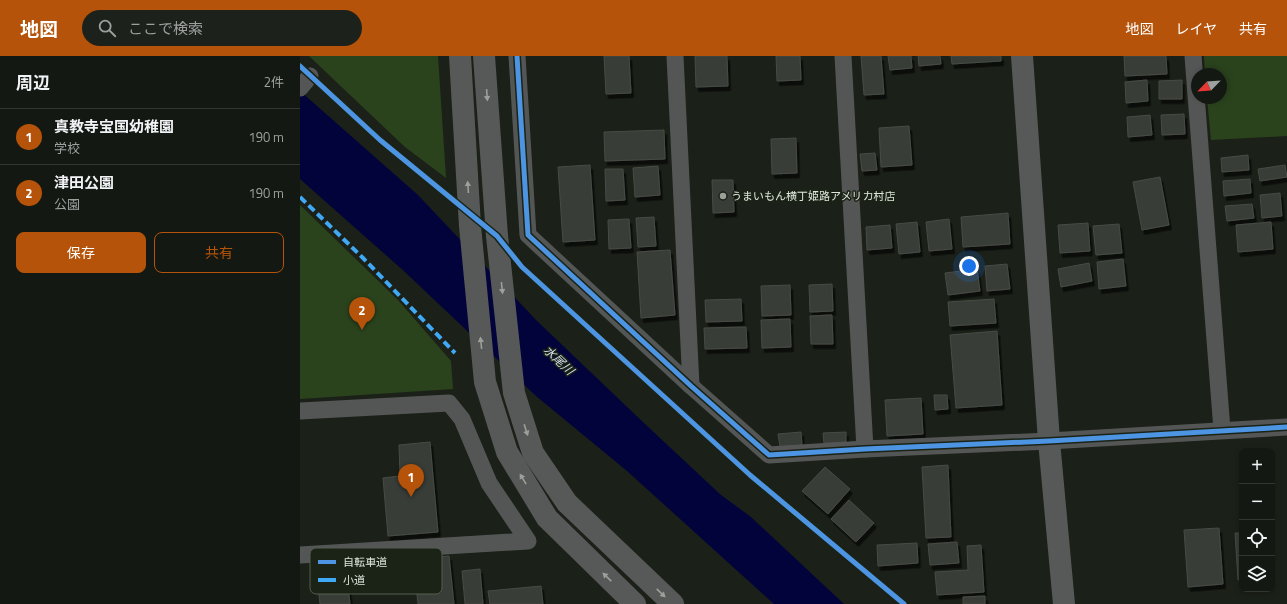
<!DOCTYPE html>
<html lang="ja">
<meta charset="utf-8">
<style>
body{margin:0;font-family:"Titillium Web","Noto Sans JP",sans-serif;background:#1d211b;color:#f1f3f6}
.controls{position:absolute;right:12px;bottom:12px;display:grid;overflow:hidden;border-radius:8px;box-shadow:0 2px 6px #0003}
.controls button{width:36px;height:36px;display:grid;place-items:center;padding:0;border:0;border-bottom:1px solid #333732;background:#141812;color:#f1f3f6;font:20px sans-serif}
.compass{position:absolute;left:891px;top:12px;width:36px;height:36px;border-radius:50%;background:#141812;box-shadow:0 2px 6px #0003;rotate:245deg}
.you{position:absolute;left:669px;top:210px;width:14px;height:14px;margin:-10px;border:3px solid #fff;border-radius:50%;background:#1a73e8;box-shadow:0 0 0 6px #1a73e833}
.badge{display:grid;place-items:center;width:26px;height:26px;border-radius:50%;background:#b45309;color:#fff;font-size:13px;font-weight:700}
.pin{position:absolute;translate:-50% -33px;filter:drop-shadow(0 1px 2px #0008)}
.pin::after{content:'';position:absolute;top:21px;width:14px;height:12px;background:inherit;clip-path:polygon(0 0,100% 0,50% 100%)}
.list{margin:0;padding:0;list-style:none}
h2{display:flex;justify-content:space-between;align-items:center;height:52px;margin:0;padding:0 16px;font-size:17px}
h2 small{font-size:13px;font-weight:400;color:#9da09f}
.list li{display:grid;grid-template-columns:26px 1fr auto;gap:12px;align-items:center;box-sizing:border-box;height:56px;padding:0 16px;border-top:1px solid #333732}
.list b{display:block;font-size:15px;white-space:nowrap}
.list p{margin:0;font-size:13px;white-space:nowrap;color:#9da09f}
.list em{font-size:13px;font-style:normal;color:#9da09f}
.actions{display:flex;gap:8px;padding:12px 16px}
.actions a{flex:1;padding:9px 0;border:1px solid #b45309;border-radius:8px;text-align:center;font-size:14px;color:#b45309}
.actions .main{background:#b45309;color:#fff}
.icon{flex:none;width:22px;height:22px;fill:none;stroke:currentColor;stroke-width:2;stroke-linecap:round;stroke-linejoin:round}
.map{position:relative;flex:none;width:987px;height:548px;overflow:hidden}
header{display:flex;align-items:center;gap:24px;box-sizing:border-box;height:56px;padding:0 20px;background:#b45309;color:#fff}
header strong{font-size:19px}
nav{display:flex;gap:22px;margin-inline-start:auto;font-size:14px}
.search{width:280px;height:36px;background:#1d211b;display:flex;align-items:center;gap:10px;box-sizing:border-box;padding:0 14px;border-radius:22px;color:#9da09f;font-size:15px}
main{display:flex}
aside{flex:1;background:#141812}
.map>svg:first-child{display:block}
.green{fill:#2a431d}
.water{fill:#03033c}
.building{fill:#393d37;stroke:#474b45;filter:url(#shadow)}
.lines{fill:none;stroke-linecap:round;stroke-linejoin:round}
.street{stroke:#545656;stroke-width:17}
.secondary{stroke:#565958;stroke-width:22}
.quiet{stroke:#3fa9f5;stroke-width:4;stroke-dasharray:8 4;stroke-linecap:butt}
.cycleway-casing{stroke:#1a2315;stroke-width:8}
.cycleway{stroke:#4d94e3;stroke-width:5}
.oneway{fill:#9aa09a}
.poi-dot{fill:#9aa198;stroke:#1a2315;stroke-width:1.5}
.labels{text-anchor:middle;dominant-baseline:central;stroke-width:3;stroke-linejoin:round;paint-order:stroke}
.poi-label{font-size:11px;fill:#dfe6dd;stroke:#1a2315;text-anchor:start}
.water-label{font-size:12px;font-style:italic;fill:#d3dcf1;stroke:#1a2315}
.key{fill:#1a2315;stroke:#555e51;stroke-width:1}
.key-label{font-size:11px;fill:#dfe6dd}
</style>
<header>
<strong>地図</strong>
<div class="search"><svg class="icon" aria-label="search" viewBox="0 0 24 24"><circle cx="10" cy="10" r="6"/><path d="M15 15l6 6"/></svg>ここで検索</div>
<nav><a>地図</a><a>レイヤ</a><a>共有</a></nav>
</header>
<main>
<aside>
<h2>周辺<small>2件</small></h2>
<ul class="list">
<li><span class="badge">1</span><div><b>真教寺宝国幼稚園</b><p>学校</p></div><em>190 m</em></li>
<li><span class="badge">2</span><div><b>津田公園</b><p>公園</p></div><em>190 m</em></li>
</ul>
<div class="actions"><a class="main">保存</a><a>共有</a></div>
</aside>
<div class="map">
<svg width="987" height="548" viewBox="0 0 987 548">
<defs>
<filter id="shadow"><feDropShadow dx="2.5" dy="4.5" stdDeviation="0" flood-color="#0009"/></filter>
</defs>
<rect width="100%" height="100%" fill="#1b2018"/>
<g class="green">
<polygon points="9,0 138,0 146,122 105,91"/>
<polygon points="904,0 987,0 987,80 911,84 907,42 921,42 921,18 905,18"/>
<polygon points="0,149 98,244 151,305 153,333 0,343"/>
</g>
<polygon class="water" points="0,35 118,139 236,264 345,368 421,439 451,461 544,548 474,548 327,415 236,340 105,216 0,123"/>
<g class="building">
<polygon points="304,0 329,0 331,37 306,38"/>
<polygon points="395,0 427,0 428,30 396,31"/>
<polygon points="476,0 500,0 501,24 477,25"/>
<polygon points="561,0 581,0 584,38 564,39"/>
<polygon points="588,0 611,0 612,12 590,14"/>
<polygon points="618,0 640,0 641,8 619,10"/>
<polygon points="651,0 701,0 701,5 652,8"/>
<polygon points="824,0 866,0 867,18 825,20"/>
<polygon points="847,24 848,45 826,47 825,26"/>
<polygon points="882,24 882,43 859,43 859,25"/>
<polygon points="884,58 885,78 862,79 861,59"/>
<polygon points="850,59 852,79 828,81 827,61"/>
<polygon points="609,70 612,109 581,111 579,72"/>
<polygon points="364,74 365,103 305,105 304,76"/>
<polygon points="496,82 497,117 472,118 471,83"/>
<polygon points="575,97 577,114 562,115 560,98"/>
<polygon points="948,99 949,114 922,116 921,102"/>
<polygon points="290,109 295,184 263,186 258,111"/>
<polygon points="985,109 987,121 960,125 958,113"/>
<polygon points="358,110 360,139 335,141 333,112"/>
<polygon points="305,113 323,113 325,144 306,145"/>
<polygon points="860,121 869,169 842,174 833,126"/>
<polygon points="950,123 951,137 924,140 923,125"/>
<polygon points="412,124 433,124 434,156 413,157"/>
<polygon points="980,137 982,160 962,162 960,139"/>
<polygon points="952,148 954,162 927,165 925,150"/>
<polygon points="708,157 710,188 663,191 661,161"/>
<polygon points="354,161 356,190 338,191 336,162"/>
<polygon points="329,163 331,192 309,193 308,164"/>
<polygon points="649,163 652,193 629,195 626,166"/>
<polygon points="617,166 620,196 599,198 596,168"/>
<polygon points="971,166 973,193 938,196 936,169"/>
<polygon points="788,167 790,195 760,197 758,169"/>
<polygon points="819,168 822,197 796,199 793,170"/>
<polygon points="590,169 592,192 567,194 566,171"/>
<polygon points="370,194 375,259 341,262 337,196"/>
<polygon points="823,203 826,230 799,233 797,206"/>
<polygon points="789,207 792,225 761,231 758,213"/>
<polygon points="707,208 710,233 687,235 685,210"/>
<polygon points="677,213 680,235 648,239 645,217"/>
<polygon points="532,228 533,255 510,256 509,229"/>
<polygon points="490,229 491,259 462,260 461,230"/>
<polygon points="441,243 442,265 406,266 405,244"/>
<polygon points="694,243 696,267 650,270 648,246"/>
<polygon points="532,259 533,288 511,288 510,260"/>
<polygon points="490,263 491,291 462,292 461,264"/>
<polygon points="446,271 447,292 405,293 404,272"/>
<polygon points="697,275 702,349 656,352 650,279"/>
<polygon points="634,339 647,339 648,353 635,354"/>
<polygon points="621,342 623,378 587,380 585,344"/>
<polygon points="501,376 502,389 480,391 478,378"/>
<polygon points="546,376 546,386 524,387 523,377"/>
<polygon points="130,386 138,476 88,480 83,422 100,420 99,389"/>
<polygon points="648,409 651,481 626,482 622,411"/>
<polygon points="525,411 550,433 528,458 502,435"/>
<polygon points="549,444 574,467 556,486 531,463"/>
<polygon points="919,472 923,528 888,531 884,474"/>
<polygon points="935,477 942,477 942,523 938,524"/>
<polygon points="657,486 659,507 630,509 628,488"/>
<polygon points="617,487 618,507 578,510 577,489"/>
<polygon points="681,489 684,536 637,539 635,516 668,514 667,490"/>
<polygon points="149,500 154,548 118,548 113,503"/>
<polygon points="46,511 50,548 20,548 16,514"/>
<polygon points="180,513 183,548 165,548 162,515"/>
<polygon points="241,530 243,548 190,548 188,535"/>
<polygon points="685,540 685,548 663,548 663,541"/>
</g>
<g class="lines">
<g class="street">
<polyline points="217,0 228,179 391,330 469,399 565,393 749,385 987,371"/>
<polyline points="375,0 391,330"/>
<polyline points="543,0 565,393"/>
<polyline points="893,0 922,374"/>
<polyline points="0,32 10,20"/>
<polyline points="0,355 149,347 162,363 189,427 228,485 0,499"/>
</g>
<g class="secondary">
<polyline points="160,0 170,170 185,326 207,396 247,462 335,548"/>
<polyline points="184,0 197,180 214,337 233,397 267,447 373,548"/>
<polyline points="722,0 749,385 764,548"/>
</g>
<polyline class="quiet" points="0,141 63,202 155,297"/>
<defs>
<g id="cycleway">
<polyline points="217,0 228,179 391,330 469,399 565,393 749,385 987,371"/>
<polyline points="0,10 80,84 197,180 222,211 450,419 604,548"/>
</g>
</defs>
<use href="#cycleway" class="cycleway-casing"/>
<use href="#cycleway" class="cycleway"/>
</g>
<defs><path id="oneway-solid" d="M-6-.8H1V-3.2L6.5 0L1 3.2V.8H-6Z"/></defs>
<g class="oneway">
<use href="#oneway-solid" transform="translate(187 39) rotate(86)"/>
<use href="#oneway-solid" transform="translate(168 131) rotate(-94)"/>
<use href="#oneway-solid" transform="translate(202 232) rotate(84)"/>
<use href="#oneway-solid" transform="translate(181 287) rotate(-96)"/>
<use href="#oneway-solid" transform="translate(226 374) rotate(72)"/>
<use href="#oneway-solid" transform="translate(223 423) rotate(-121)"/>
<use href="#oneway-solid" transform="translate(307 521) rotate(-136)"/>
<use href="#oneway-solid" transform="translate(361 537) rotate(44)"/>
</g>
<circle class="poi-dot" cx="423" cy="140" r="4"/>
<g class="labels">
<g class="poi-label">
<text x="431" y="140">うまいもん横丁姫路アメリカ村店</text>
</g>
<g class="water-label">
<text transform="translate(259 304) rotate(43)">水尾川</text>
</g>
</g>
<rect x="10" y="492" width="132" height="46" rx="6" class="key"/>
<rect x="18" y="504" width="18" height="4" fill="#4d94e3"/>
<rect x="18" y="522" width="18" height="4" fill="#3fa9f5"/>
<g class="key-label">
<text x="43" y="510">自転車道</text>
<text x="43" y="528">小道</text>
</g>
</svg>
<div class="controls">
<button>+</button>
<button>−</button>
<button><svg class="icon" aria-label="locate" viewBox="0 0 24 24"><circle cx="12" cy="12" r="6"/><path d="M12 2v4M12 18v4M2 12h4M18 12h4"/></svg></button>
<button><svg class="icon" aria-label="layers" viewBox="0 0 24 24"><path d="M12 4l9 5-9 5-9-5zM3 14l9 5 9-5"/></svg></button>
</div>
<svg class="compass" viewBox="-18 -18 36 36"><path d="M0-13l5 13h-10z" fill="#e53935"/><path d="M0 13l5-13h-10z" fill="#9da09f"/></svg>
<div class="you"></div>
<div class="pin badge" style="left:111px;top:441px">1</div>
<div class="pin badge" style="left:62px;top:274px">2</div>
</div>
</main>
